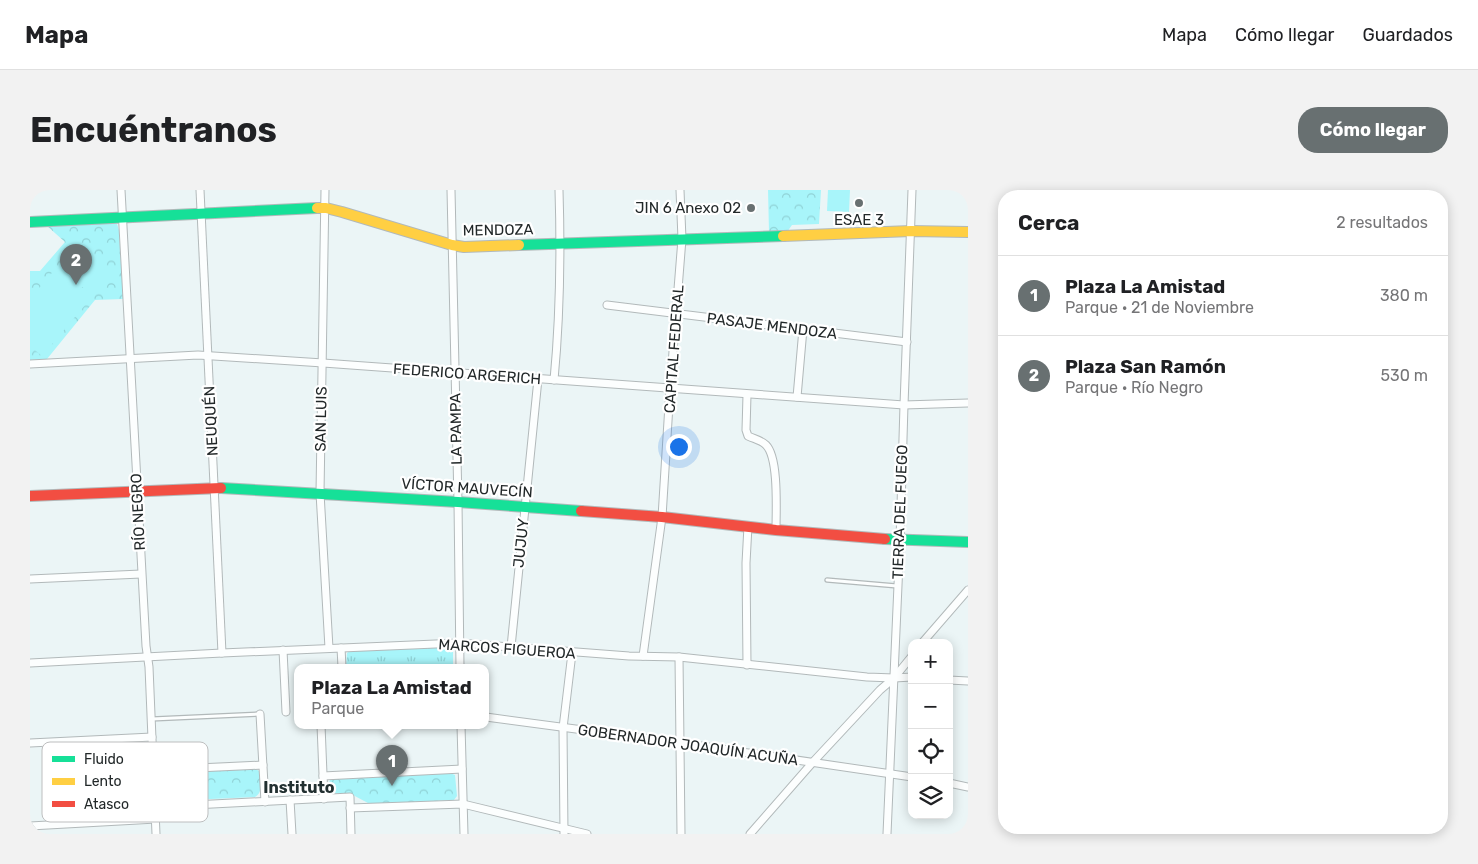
<!DOCTYPE html>
<html lang="es">
<meta charset="utf-8">
<style>
body{margin:0;font-family:Rubik,sans-serif;background:#f2f2f2;color:#202124}
.controls{position:absolute;right:15px;bottom:15px;display:grid;overflow:hidden;border-radius:10px;box-shadow:0 2px 12px #0003}
.controls button{width:45px;height:45px;display:grid;place-items:center;padding:0;border:0;border-bottom:1px solid #e0e0e0;background:#fff;color:#202124;font:25px sans-serif}
.you{position:absolute;left:648px;top:256px;width:18px;height:18px;margin:-12px;border:4px solid #fff;border-radius:50%;background:#1a73e8;box-shadow:0 0 0 8px #1a73e833}
.badge{display:grid;place-items:center;width:32px;height:32px;border-radius:50%;background:#687071;color:#fff;font-size:16px;font-weight:700}
.pin{position:absolute;translate:-50% -41px;filter:drop-shadow(0 1px 2px #0008)}
.pin::after{content:'';position:absolute;top:26px;width:18px;height:15px;background:inherit;clip-path:polygon(0 0,100% 0,50% 100%)}
.popup{position:absolute;left:264px;top:474px;width:195px;height:65px;box-sizing:border-box;display:grid;place-content:center;border-radius:10px;background:#fff;filter:drop-shadow(0 1px 4px #0005);font-size:16px;white-space:nowrap;color:#757577}
.popup b{font-size:19px;color:#202124}
.popup::after{content:'';position:absolute;left:50%;top:100%;margin-left:-10px;border:10px solid transparent;border-top-color:#fff}
.list{margin:0;padding:0;list-style:none}
h2{display:flex;justify-content:space-between;align-items:center;height:65px;margin:0;padding:0 20px;font-size:21px}
h2 small{font-size:16px;font-weight:400;color:#757577}
.list li{display:grid;grid-template-columns:32px 1fr auto;gap:15px;align-items:center;box-sizing:border-box;height:80px;padding:0 20px;border-top:1px solid #e0e0e0}
.list b{display:block;font-size:19px;white-space:nowrap}
.list p{margin:0;font-size:16px;white-space:nowrap;color:#757577}
.list em{font-size:16px;font-style:normal;color:#757577}
.icon{flex:none;width:28px;height:28px;fill:none;stroke:currentColor;stroke-width:2;stroke-linecap:round;stroke-linejoin:round}
.map{position:relative;flex:none;width:938px;height:644px;overflow:hidden;border-radius:20px}
header{display:flex;align-items:center;gap:30px;box-sizing:border-box;height:70px;padding:0 25px;background:#fff;border-bottom:1px solid #e0e0e0}
header strong{font-size:24px}
nav{display:flex;gap:28px;margin-inline-start:auto;font-size:18px}
.intro{display:flex;align-items:center;justify-content:space-between;box-sizing:border-box;height:120px;padding:0 30px}
h1{margin:0;font-size:35px}
.button{padding:12px 22px;border-radius:20px;background:#687071;color:#fff;font-size:18px;font-weight:700}
main{display:flex;gap:30px;padding:0 30px}
aside{flex:1;background:#fff;border-radius:20px;box-shadow:0 2px 12px #0003}
.map>svg:first-child{display:block}
.grass{fill:url(#grass-tufts)}
.park{fill:url(#park-crowns)}
.garden{fill:#a8f5fa}
.lines{fill:none;stroke-linecap:round;stroke-linejoin:round}
.lane-casing{stroke:#b2b9ba;stroke-width:5.5}
.street-casing{stroke:#b2b9ba;stroke-width:9}
.fast-casing{stroke:#b2b9ba;stroke-width:12}
.slow-casing{stroke:#b2b9ba;stroke-width:12}
.jam-casing{stroke:#b2b9ba;stroke-width:12}
.lane{stroke:#fcfefe;stroke-width:3}
.street{stroke:#fcfefe;stroke-width:7}
.fast{stroke:#16e098;stroke-width:10}
.slow{stroke:#ffcf43;stroke-width:10}
.jam{stroke:#f24e42;stroke-width:10}
.poi-dot{fill:#687071;stroke:#fff;stroke-width:2}
.labels{text-anchor:middle;dominant-baseline:central;stroke-width:4.5;stroke-linejoin:round;paint-order:stroke}
.poi-label{font-size:15px;fill:#222829;stroke:#fff;text-anchor:end}
.street-label{font-size:15px;fill:#222829;stroke:#fff}
.neighbourhood-label{font-size:16px;font-weight:bold;fill:#223031;stroke:#fff}
.key{fill:#fff;stroke:#bdbebf;stroke-width:1}
.key-label{font-size:14px;fill:#222829}
</style>
<header>
<strong>Mapa</strong>
<nav><a>Mapa</a><a>Cómo llegar</a><a>Guardados</a></nav>
</header>
<div class="intro"><h1>Encuéntranos</h1><a class="button">Cómo llegar</a></div>
<main>
<div class="map">
<svg width="938" height="644" viewBox="0 0 938 644">
<defs>
<pattern id="grass-tufts" width="24" height="20" patternUnits="userSpaceOnUse" patternTransform="scale(1.25)"><rect width="24" height="20" fill="#a8f5fa"/><path d="M3 7l-1-3M5 7V3M7 7l1-3M15 17l-1-3M17 17v-4M19 17l1-3" fill="none" stroke="#90d2d6"/></pattern>
<pattern id="park-crowns" width="20" height="18" patternUnits="userSpaceOnUse" patternTransform="scale(1.25)"><rect width="20" height="18" fill="#a8f5fa"/><path d="M2 6a3 3 0 1 1 6 0M12 15a3 3 0 1 1 6 0" fill="none" stroke="#90d2d6"/></pattern>
</defs>
<rect width="100%" height="100%" fill="#ebf5f6"/>
<polygon class="grass" points="416,457 421,459 423,462 423,477 316,477 317,463 320,461"/>
<g class="park">
<polygon points="738,0 791,0 789,34 762,35 757,42 739,42"/>
<polygon points="81,32 87,34 89,40 93,109 65,110 17,169 0,170 0,81 10,81 35,52 16,35"/>
<path d="M226,579L229,581C230,590 234,602 225,607L137,611L133,610L132,607L131,587L135,582Z"/>
<polygon points="420,583 425,585 427,606 424,610 344,614 338,613 321,604 300,603 298,593 301,589"/>
</g>
<g class="garden">
<polygon points="798,0 820,0 819,22 797,21"/>
<polygon points="47,57 80,84 62,105 29,78"/>
<polygon points="26,78 61,108 12,166 0,156 0,109"/>
</g>
<g class="lines">
<defs>
<g id="lane">
<polyline points="797,390 867,396"/>
<polyline points="122,529 230,524"/>
</g>
<g id="street">
<polyline points="91,0 116,456 119,477 126,644"/>
<polyline points="170,0 192,463"/>
<polyline points="295,0 290,303 299,458"/>
<polyline points="421,0 428,312 430,477"/>
<polyline points="577,115 877,152"/>
<polyline points="0,174 168,165 293,173 874,215 938,213"/>
<path d="M524,190C530,127 531,64 529,0"/>
<path d="M717,205L716,240L718,246C724,249 731,250 736,255C749,268 746,321 746,340"/>
<polyline points="767,207 773,139"/>
<polyline points="0,389 111,384"/>
<polyline points="892,453 938,400"/>
<polyline points="481,457 508,189"/>
<polyline points="311,458 312,477"/>
<polyline points="253,460 256,522"/>
<polyline points="613,466 632,327 640,199 652,49 650,0"/>
<polyline points="649,467 651,644"/>
<polyline points="0,473 192,463 429,453 599,466 649,467 837,487 864,488 882,487"/>
<polyline points="717,475 716,373 718,336"/>
<polyline points="919,490 938,491"/>
<polyline points="230,524 235,612"/>
<polyline points="456,527 651,553 882,587"/>
<polyline points="291,535 294,609"/>
<polyline points="431,535 434,644"/>
<polyline points="0,553 122,547"/>
<polyline points="124,580 233,575"/>
<polyline points="293,586 432,579"/>
<polyline points="919,593 938,597"/>
<polyline points="260,610 262,644"/>
<polyline points="125,617 320,607 321,644"/>
<polyline points="320,618 433,614 557,644"/>
<polyline points="0,636 126,629"/>
<polyline points="534,644 533,538 542,463"/>
<polyline points="720,644 783,572 850,500 864,488 882,466"/>
<polyline points="857,644 870,350 874,215 882,0"/>
</g>
<g id="fast">
<polyline points="0,32 287,18"/>
<polyline points="489,55 753,46"/>
<polyline points="191,298 428,312 551,321"/>
<polyline points="855,349 938,352"/>
</g>
<g id="slow">
<polyline points="287,18 296,18 312,22 422,55 434,57 489,55"/>
<polyline points="753,46 881,41 938,42"/>
</g>
<g id="jam">
<polyline points="0,306 191,298"/>
<polyline points="551,321 632,327 746,340 855,349"/>
</g>
</defs>
<use href="#lane" class="lane-casing"/>
<use href="#street" class="street-casing"/>
<use href="#fast" class="fast-casing"/>
<use href="#slow" class="slow-casing"/>
<use href="#jam" class="jam-casing"/>
<use href="#lane" class="lane"/>
<use href="#street" class="street"/>
<use href="#fast" class="fast"/>
<use href="#slow" class="slow"/>
<use href="#jam" class="jam"/>
</g>
<g class="poi-dot">
<circle cx="829" cy="13" r="5"/>
<circle cx="721" cy="18" r="5"/>
</g>
<g class="labels">
<g class="poi-label">
<text x="711" y="18">JIN 6 Anexo 02</text>
<text x="829" y="30" text-anchor="middle">ESAE 3</text>
</g>
<g class="street-label">
<text transform="translate(468 40) rotate(-1)">MENDOZA</text>
<text transform="translate(742 136) rotate(7)">PASAJE MENDOZA</text>
<text transform="translate(644 159) rotate(-86)">CAPITAL FEDERAL</text>
<text transform="translate(437 184) rotate(4)">FEDERICO ARGERICH</text>
<text transform="translate(291 229) rotate(-89)">SAN LUIS</text>
<text transform="translate(181 231) rotate(-93)">NEUQUÉN</text>
<text transform="translate(426 239) rotate(-91)">LA PAMPA</text>
<text transform="translate(437 298) rotate(4)">VÍCTOR MAUVECÍN</text>
<text transform="translate(108 322) rotate(-93)">RÍO NEGRO</text>
<text transform="translate(870 322) rotate(-88)">TIERRA DEL FUEGO</text>
<text transform="translate(491 353) rotate(-84)">JUJUY</text>
<text transform="translate(477 459) rotate(4)">MARCOS FIGUEROA</text>
<text transform="translate(658 555) rotate(8)">GOBERNADOR JOAQUÍN ACUÑA</text>
</g>
<g class="neighbourhood-label">
<text x="269" y="597">Instituto</text>
</g>
</g>
<rect x="12" y="552" width="166" height="80" rx="8" class="key"/>
<rect x="22" y="566" width="23" height="6" fill="#16e098"/>
<rect x="22" y="588" width="23" height="7" fill="#ffcf43"/>
<rect x="22" y="611" width="23" height="6" fill="#f24e42"/>
<g class="key-label">
<text x="54" y="574">Fluido</text>
<text x="54" y="596">Lento</text>
<text x="54" y="619">Atasco</text>
</g>
</svg>
<div class="controls">
<button>+</button>
<button>−</button>
<button><svg class="icon" aria-label="locate" viewBox="0 0 24 24"><circle cx="12" cy="12" r="6"/><path d="M12 2v4M12 18v4M2 12h4M18 12h4"/></svg></button>
<button><svg class="icon" aria-label="layers" viewBox="0 0 24 24"><path d="M12 4l9 5-9 5-9-5zM3 14l9 5 9-5"/></svg></button>
</div>
<div class="you"></div>
<div class="pin badge" style="left:362px;top:596px">1</div>
<div class="popup"><b>Plaza La Amistad</b>Parque</div>
<div class="pin badge" style="left:46px;top:95px">2</div>
</div>
<aside>
<h2>Cerca<small>2 resultados</small></h2>
<ul class="list">
<li><span class="badge">1</span><div><b>Plaza La Amistad</b><p>Parque · 21 de Noviembre</p></div><em>380 m</em></li>
<li><span class="badge">2</span><div><b>Plaza San Ramón</b><p>Parque · Río Negro</p></div><em>530 m</em></li>
</ul>
</aside>
</main>
